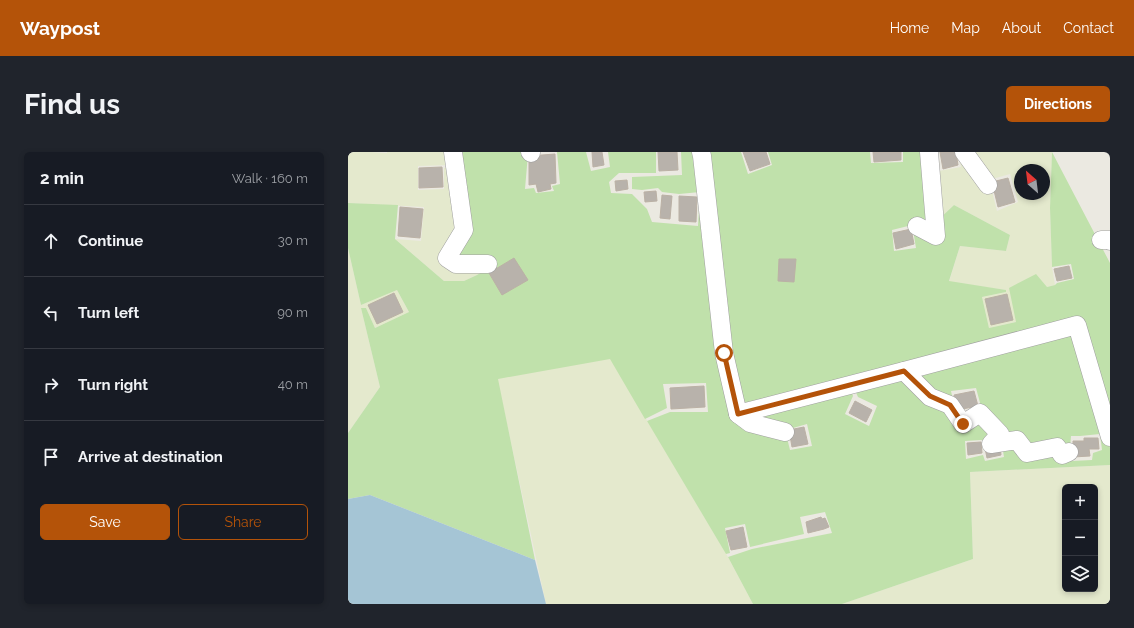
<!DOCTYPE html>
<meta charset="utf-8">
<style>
body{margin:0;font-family:Raleway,sans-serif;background:#20242c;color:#f1f3f6}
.controls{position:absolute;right:12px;bottom:12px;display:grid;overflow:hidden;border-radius:6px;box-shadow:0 2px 6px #0003}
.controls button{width:36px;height:36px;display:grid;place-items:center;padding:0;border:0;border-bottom:1px solid #363941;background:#171b24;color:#f1f3f6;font:20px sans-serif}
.compass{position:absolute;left:666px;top:12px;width:36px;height:36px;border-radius:50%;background:#171b24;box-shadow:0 2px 6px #0003;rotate:332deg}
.stop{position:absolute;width:12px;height:12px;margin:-9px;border:3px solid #b45309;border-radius:50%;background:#fff}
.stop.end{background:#b45309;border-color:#fff;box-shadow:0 1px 4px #0008}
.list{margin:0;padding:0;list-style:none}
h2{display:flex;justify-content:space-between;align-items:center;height:52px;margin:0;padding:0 16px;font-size:17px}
h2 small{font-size:13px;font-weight:400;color:#9ea1a6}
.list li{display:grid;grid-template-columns:26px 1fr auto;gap:12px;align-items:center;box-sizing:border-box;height:72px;padding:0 16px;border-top:1px solid #363941}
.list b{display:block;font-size:15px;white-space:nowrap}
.list em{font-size:13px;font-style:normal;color:#9ea1a6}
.actions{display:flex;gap:8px;padding:12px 16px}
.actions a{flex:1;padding:9px 0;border:1px solid #b45309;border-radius:6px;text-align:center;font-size:14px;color:#b45309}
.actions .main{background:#b45309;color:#fff}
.icon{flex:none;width:22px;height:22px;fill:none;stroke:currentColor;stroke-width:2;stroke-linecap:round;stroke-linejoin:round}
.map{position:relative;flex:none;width:762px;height:452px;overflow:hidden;border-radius:6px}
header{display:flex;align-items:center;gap:24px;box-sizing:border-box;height:56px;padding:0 20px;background:#b45309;color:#fff}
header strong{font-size:19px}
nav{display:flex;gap:22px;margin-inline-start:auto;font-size:14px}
.intro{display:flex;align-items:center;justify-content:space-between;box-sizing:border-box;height:96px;padding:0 24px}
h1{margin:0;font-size:28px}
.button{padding:10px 18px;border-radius:6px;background:#b45309;color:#fff;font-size:14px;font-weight:700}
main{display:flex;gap:24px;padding:0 24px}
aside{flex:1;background:#171b24;border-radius:6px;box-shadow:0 2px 6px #0003}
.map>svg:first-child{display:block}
.farmland{fill:#e4e9cd;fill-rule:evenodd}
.grass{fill:#c0e1ab}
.water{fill:#a5c5d5}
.building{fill:#b8b2ab;stroke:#bbb1a5}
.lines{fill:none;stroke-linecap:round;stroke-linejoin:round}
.minor-casing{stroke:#9f9f9f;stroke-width:19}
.minor{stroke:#fff;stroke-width:18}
.route{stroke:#b45309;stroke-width:5}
</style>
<header>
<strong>Waypost</strong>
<nav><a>Home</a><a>Map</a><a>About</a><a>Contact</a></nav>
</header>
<div class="intro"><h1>Find us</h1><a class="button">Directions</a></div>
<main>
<aside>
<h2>2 min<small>Walk · 160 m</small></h2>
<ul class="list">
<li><svg class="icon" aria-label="ahead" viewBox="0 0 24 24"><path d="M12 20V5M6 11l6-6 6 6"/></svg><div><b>Continue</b></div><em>30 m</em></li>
<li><svg class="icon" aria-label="left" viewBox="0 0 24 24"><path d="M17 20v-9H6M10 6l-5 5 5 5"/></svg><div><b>Turn left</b></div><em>90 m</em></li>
<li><svg class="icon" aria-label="right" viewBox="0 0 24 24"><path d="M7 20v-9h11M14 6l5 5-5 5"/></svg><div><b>Turn right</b></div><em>40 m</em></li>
<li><svg class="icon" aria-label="arrive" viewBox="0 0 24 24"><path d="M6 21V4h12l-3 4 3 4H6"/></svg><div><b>Arrive at destination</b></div></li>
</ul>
<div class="actions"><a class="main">Save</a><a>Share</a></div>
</aside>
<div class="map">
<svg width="762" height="452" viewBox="0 0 762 452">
<rect width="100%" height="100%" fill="#ebe9e1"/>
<g class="farmland">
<polygon points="0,0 23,0 39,1 39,0 102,0 102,13 70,14 70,38 96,37 96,16 102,15 142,115 129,123 116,129 96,129 47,87 73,89 76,55 0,51"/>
<path d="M617,0H704L702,56L704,115L707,133L699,135L668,170L641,176L634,145L658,140V138L601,130L612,94L658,99L662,83L606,53L589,69L585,20L613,15L611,4L643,35L649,59L670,50L662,22L637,29ZM672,18H696V42H672Z"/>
<polygon points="0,96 13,153 49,138 61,160 27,176 18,156 13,156 32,235 0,281"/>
<polygon points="262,206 380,405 405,452 198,452 149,226"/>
<path d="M762,313V452H494L625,407L622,320ZM717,335H747V437H717Z"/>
</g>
<g class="grass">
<polygon points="106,0 178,0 180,2 177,37 186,36 188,41 206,39 204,34 212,32 209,0 238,0 243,19 262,15 260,0 308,0 308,21 271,21 261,30 263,41 284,42 299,57 304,70 350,74 352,40 331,42 314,40 310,36 294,38 284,37 284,25 334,23 333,0 351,0 352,4 359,67 363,124 374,203 388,262 400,273 438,282 442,298 464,294 459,272 438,278 402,270 395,262 502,235 505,244 497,262 521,274 529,254 510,245 505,234 554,222 581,246 600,255 613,274 632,264 649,282 640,289 633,288 617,289 618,307 635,303 637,309 656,305 654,293 668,290 678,303 708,297 713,305 723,302 724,309 744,308 745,301 754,298 752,282 732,284 723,284 722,296 715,301 710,292 680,298 669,286 649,290 656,281 634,258 628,236 603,239 606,253 585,243 559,220 728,175 762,296 762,313 622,320 625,407 494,452 405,452 380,405 404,397 484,381 477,360 452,365 456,382 402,395 397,372 377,376 382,401 378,402 299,269 322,260 360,260 358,231 315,232 319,256 297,267 262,207 150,227 187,408 22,343 0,347 0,281 32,235 13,156 18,156 27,176 61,160 49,138 13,153 0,96 0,51 50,53 47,87 96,129 116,129 129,123 142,115 142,110 110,110 102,105 119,79 108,16"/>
<polygon points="354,0 393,0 400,22 424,13 420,0 522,0 523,11 555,10 555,0 579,0 584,79 568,72 544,78 546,99 568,96 565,78 568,76 590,87 589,69 606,53 662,83 658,99 612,94 601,129 658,138 658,140 634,145 641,176 668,170 661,136 688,122 699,135 707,133 709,131 726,127 723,112 704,115 702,56 704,0 762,111 762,283 730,170 465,239 392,260 378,200 368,122 364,67"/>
</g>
<polygon class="water" points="22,343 187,408 198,452 0,452 0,347"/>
<g class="building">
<polygon points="244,0 254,0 256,13 245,15"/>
<polygon points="310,0 329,0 330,18 311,19"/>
<polygon points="395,0 418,0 422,12 402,19"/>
<polygon points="525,0 553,0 553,8 526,10"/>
<polygon points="592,0 608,0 610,13 595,17"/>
<polygon points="207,2 208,31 202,32 203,37 190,40 188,32 181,33 181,4"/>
<polygon points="94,15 95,35 71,36 71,16"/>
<polygon points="660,26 667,50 650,55 644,30"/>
<polygon points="279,28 280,37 268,39 267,29"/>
<polygon points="308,39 309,49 297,50 296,40"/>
<polygon points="314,43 324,44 322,67 312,66"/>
<polygon points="331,44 349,45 348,70 331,69"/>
<polygon points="52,55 75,57 72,86 50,84"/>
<polygon points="563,77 566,92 548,97 545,81"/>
<polygon points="166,106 180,128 154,143 141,121"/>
<polygon points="431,107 448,107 446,130 430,129"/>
<polygon points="721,114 724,126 709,129 706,117"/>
<polygon points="46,141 55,160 29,172 20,153"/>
<polygon points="659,142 665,168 643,173 637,147"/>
<polygon points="356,234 357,255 323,257 322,236"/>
<polygon points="626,239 630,254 609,258 606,243"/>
<polygon points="507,249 524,258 518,270 501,261"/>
<polygon points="456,275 460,292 444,295 441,278"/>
<polygon points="736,286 750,286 751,297 741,297 742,304 725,305 725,289 736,289"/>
<polygon points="633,290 634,301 620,303 619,291"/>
<polygon points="652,293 653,303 639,306 637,296"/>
<polygon points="473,365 474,367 477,366 481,375 476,377 460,381 458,370"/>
<polygon points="395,375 399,395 383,398 378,379"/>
</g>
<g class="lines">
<defs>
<g id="minor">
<polyline points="105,0 116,78 99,106 108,112 140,112"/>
<polyline points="182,0 183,1"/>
<polyline points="353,0 354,4 376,201 390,262 556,219 729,173 762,285"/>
<polyline points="616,0 640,33"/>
<polyline points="569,74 588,84 581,0"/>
<polyline points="753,88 761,88 762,89"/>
<polyline points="556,219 582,245 602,253 615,272 632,261 652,282 643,292 669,288 679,301 709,295 714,303 721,300"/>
<polyline points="390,262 402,271 437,280"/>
</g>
</defs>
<use href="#minor" class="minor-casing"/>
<use href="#minor" class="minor"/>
</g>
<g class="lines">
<polyline class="route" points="376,201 390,262 556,219 582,244 602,253 615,272"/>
</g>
</svg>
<div class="controls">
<button>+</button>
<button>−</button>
<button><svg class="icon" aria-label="layers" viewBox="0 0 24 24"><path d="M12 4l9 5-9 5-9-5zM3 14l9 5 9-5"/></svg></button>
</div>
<svg class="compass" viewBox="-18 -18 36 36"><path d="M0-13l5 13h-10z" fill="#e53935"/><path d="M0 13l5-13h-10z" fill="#9ea1a6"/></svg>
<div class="stop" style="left:376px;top:201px"></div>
<div class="stop end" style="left:615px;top:272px"></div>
</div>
</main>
